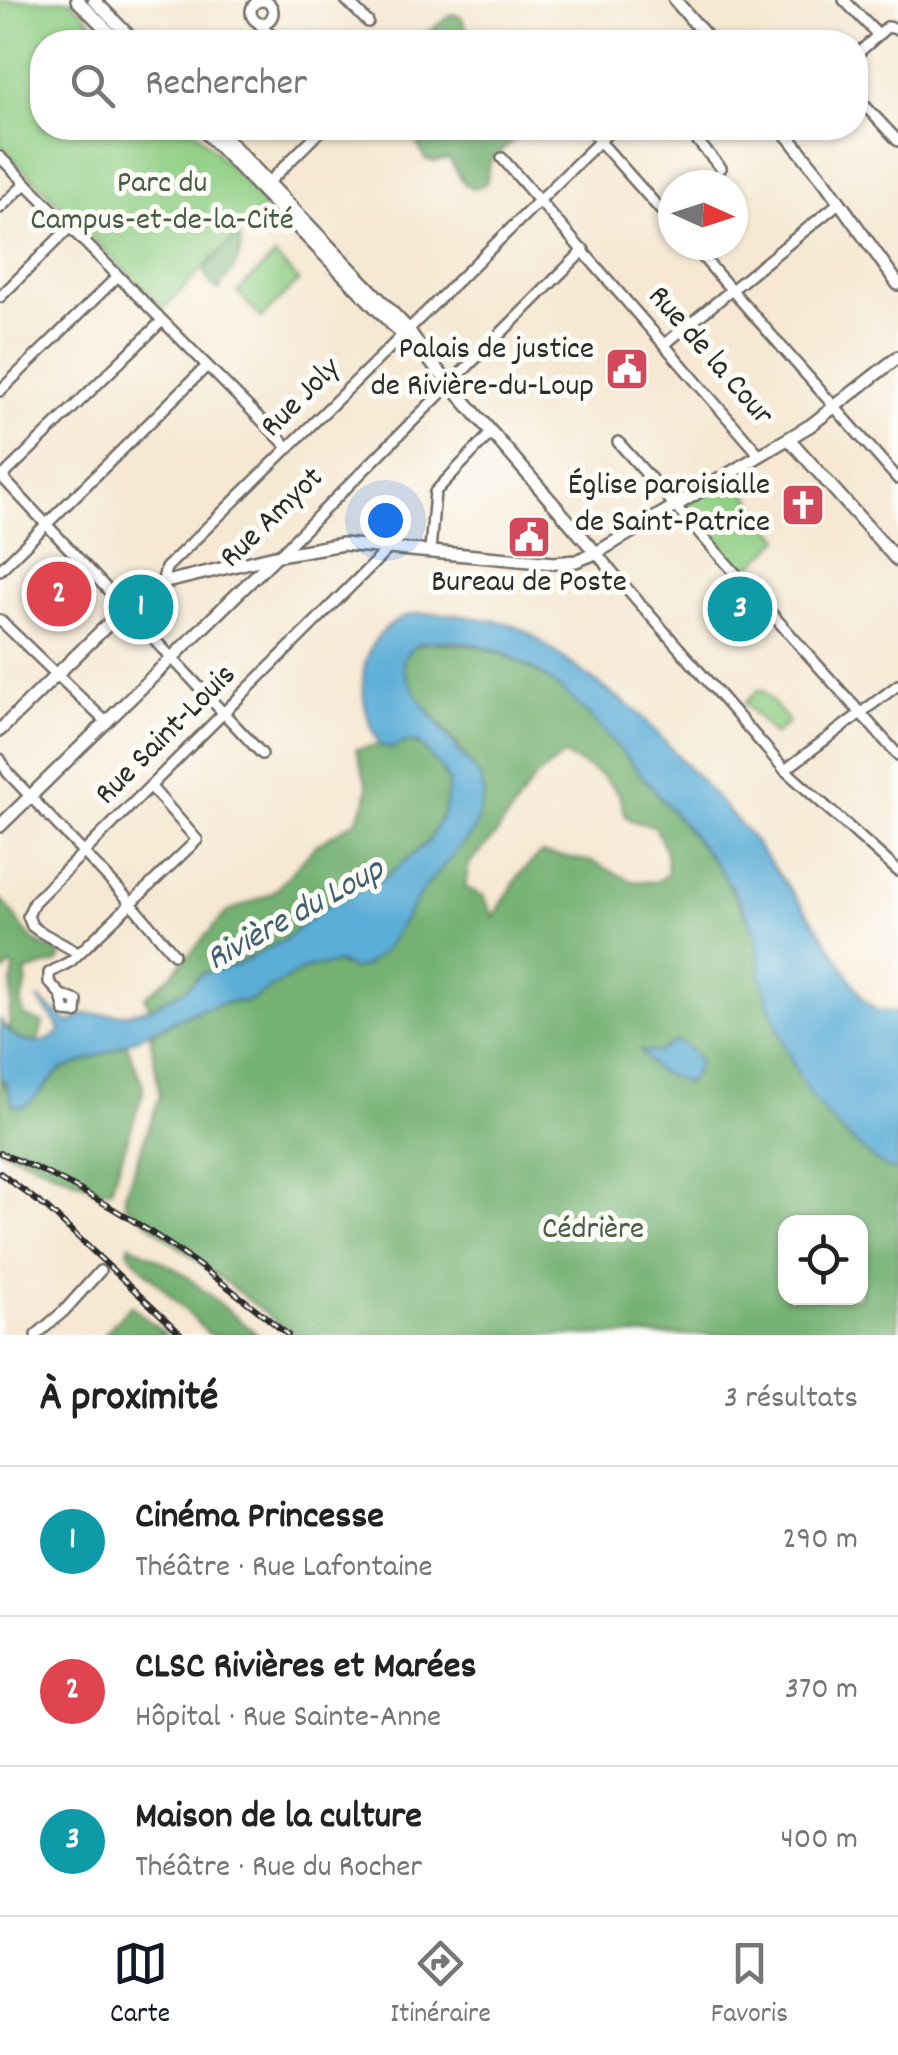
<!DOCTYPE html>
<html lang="fr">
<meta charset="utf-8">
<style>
body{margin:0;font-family:Dekko,sans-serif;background:#f6f6f6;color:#222}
.controls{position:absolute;right:30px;bottom:30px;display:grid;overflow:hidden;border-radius:20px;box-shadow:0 2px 8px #0004}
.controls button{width:90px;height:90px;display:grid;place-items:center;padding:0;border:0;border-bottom:2px solid #e0e0e0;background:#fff;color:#222;font:50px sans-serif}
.compass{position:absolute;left:658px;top:170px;width:90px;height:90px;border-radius:50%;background:#fff;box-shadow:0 2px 8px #0004;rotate:93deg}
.you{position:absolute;left:385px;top:520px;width:35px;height:35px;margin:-25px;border:8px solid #fff;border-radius:50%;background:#1a73e8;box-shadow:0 0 0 15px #1a73e833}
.badge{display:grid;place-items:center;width:65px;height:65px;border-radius:50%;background:#111827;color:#fff;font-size:32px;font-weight:700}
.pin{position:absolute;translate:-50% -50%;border:5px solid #fff;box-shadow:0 2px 10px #0006}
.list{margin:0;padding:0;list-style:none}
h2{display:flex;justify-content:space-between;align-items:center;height:130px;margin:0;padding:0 40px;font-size:42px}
h2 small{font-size:32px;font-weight:400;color:#767676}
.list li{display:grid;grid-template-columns:65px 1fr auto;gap:30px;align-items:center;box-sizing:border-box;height:150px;padding:0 40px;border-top:2px solid #e0e0e0}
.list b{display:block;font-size:38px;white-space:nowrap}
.list p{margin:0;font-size:32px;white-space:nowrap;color:#767676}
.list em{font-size:32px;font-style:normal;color:#767676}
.icon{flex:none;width:55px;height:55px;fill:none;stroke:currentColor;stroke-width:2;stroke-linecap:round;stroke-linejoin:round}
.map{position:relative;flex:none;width:898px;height:1335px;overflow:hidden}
.search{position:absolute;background:#fff;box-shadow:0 2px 8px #0004;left:30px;right:30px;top:30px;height:110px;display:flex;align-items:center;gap:25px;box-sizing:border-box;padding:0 35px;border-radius:40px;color:#767676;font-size:38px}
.sheet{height:580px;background:#fff}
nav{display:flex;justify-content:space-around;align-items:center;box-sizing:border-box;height:140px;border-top:2px solid #e0e0e0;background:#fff;font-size:28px;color:#767676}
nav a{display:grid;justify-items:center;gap:5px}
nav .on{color:#111827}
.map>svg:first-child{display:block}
.green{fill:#90ce84;stroke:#5e7c58;stroke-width:2.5}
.forest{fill:#74b172;stroke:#506e4e;stroke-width:2.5;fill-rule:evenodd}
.water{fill:#5cadd7;stroke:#446c81;stroke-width:2.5}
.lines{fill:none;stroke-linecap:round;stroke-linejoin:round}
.minor-casing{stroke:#726d65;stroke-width:14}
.major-casing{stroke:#726d65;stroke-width:16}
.minor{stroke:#fff;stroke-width:9}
.major{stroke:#fff;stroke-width:11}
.rail-casing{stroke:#2b2b2b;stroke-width:6}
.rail{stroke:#fdfcf7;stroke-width:2.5;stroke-dasharray:8;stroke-linecap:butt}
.labels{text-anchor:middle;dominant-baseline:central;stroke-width:10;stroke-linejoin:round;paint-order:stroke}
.park-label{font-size:32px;fill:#495c46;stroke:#fdfcf7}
.poi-label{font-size:32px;fill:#2b2b2b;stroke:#fdfcf7;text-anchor:end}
.street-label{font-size:32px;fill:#2b2b2b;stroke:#fdfcf7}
.water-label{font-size:35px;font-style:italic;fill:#3f5f70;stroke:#fdfcf7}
</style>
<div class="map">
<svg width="898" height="1335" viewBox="0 0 898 1335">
<rect width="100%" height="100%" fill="#fdfcf7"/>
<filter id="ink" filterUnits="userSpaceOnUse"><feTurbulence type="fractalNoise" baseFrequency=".01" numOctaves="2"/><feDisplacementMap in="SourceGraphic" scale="20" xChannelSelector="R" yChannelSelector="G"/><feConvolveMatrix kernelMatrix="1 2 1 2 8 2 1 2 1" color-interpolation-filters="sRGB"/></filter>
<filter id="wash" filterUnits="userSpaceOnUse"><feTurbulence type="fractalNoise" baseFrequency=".0048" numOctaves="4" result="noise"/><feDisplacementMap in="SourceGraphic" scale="40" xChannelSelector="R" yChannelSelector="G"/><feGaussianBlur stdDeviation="2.25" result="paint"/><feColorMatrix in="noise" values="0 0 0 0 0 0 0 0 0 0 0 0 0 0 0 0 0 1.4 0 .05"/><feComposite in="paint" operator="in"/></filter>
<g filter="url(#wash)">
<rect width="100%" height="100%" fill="#f6e8d2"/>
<g class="green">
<polygon points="0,0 71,0 111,42 42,42 42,128 193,128 267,205 163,309 0,146"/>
<polygon points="275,256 299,281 261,318 237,292"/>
<polygon points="733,475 781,539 744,573 684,505"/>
<polygon points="758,690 763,691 787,719 788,723 774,735 745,703"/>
</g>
<g class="forest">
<polygon points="453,14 462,18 472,42 414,42"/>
<polygon points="361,128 526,128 490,162 486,183 474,189 465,184 449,159 433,162 425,159 413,135 366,131"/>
<path d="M238,235C246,252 234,272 221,284V289L217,290L206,278L205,267Z"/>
<path d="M429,642L474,646L506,655L558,685L605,732L720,869L755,932L761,976L840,1131L882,1165L898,1171V1335H294L125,1205V1194L160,1096L150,1034C174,1021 196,1010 222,1003C232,1001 243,1003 252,999C283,984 315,951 351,969L475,830L481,779C468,761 456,743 443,727C424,705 371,653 429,642ZM564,755L601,775L619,794L626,816L632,821L655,826L666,852L668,873L657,882L632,881L593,862L541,853L520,874L494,917L483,896L465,887L469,864L495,836L534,779ZM786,1222H860V1298H786Z"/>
<path d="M405,742C428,742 440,765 449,785L445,809L429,841L386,877L329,904L284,940L236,965L201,974L187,988L150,1008L145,997L170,976L227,912L273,893L316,845L356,820L365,803L368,787L356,749L380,745L390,748Z"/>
<path d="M0,898C25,923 20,939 58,953L61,958L56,963L25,972C25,976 27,981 26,985C24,999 17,1003 26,1017L43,1023L38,1041C7,1043 7,1030 11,1003C13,990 9,982 15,969L10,966L5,972L0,968Z"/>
<polygon points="126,1043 142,1082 143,1092 111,1189 99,1190 0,1149 0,1077 12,1098 42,1091 60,1070"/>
<polygon points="130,1244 181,1272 258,1335 210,1335 133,1258 128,1249"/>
<polygon points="130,1305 166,1335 104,1335"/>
</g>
<g class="water">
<path d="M451,614L507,623L529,633L640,714L748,833L818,927L864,1000L876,1010L898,1013V1171C881,1169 867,1153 854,1142C802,1101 781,1043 762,980C758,963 760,944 753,928C732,878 695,839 661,798C601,728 525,622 417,644C412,649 404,655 403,662C399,682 466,758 481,779L484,795L475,830L426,886L383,952L363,967L351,969L340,963L306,968L247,1002H227L192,1012L106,1053L60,1070L31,1102L22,1107L13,1105L6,1083L0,1077V1018C10,1044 42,1052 61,1030L38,999L70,1023L84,1014H127L150,1008L187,988L201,974L236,965L284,940L329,904L386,877L429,841L445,809L449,784L443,771L419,743L405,742L390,749L380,745C356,701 352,641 404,617C417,611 437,614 451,614Z"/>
<polygon points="676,1041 688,1048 699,1061 694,1076 686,1083 656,1071 640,1050 656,1053"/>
</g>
</g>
<g filter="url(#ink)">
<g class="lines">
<defs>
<g id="minor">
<polyline points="346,0 368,22"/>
<polyline points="844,0 878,35"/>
<circle cx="262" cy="12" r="11"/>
<polyline points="259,24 279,42"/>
<polyline points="856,55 887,27 898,29"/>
<polyline points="856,96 898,141"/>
<polyline points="588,128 673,224"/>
<polyline points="686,128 721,168"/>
<polyline points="0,157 289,448"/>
<polyline points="502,158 759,454"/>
<polyline points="266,185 323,128"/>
<polyline points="0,208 26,183"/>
<polyline points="692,245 898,479"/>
<polyline points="0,297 70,227"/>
<polyline points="665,344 840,202"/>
<polyline points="0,391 118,276"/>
<polyline points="618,442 898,755"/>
<polyline points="0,475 262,754"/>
<polyline points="2,477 162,321"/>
<polyline points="430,551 435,492 491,433"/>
<polyline points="596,553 785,770 898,871"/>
<polyline points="279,555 584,250"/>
<polyline points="0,570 207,366"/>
<polyline points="162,583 166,568 613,128"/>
<polyline points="0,620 107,723"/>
<polyline points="0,759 8,773 124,895 174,954"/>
<polyline points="785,770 898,685"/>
<polyline points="78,953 39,931 32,926 28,916 34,902 389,548"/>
<polyline points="61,995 65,1012 76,1013 77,1001 61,995 49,982 49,973 71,961 197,840 151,787"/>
<polyline points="36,1335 64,1311 100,1271"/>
</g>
<g id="major">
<polyline points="77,0 119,42"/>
<polyline points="94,0 135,42"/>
<polyline points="675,0 711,42"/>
<polyline points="201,128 414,347"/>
<polyline points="216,128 408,329 428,359 596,553"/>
<polyline points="781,128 825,182 898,284"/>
<polyline points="789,439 898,561"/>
<polyline points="0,730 133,600 162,583 279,555 343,544 554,563 576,561 596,553 811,425 898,357"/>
<polyline points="0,826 275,557"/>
</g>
</defs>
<use href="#minor" class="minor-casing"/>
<use href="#major" class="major-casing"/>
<use href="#minor" class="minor"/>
<use href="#major" class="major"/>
<defs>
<g id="rail">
<path d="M0,1153C109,1196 198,1261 288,1335"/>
<polyline points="0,1173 48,1209 182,1335"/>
</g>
</defs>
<use href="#rail" class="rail-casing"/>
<use href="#rail" class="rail"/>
</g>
</g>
<defs>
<symbol id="civic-square" viewBox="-11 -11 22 22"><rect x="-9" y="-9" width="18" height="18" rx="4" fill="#d1495b" stroke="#fdfcf7"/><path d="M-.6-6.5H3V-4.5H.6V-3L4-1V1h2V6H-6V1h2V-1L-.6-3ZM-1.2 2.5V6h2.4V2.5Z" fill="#fff"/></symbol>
<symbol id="church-square" viewBox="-11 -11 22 22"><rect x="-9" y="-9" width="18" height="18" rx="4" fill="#d1495b" stroke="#fdfcf7"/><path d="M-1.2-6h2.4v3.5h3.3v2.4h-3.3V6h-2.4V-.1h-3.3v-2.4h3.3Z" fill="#fff"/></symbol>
</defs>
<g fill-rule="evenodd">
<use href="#civic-square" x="602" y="344" width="50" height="50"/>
<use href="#church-square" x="778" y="480" width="50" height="50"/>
<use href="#civic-square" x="504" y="512" width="50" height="50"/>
</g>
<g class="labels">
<g class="park-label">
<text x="162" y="185">Parc du<tspan x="162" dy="37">Campus-et-de-la-Cité</tspan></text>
<text x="593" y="1231">Cédrière</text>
</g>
<g class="poi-label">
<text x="594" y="351">Palais de justice<tspan x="594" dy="37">de Rivière-du-Loup</tspan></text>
<text x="770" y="487">Église paroisialle<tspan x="770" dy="37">de Saint-Patrice</tspan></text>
<text x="529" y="584" text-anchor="middle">Bureau de Poste</text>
</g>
<g class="street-label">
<text transform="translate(709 357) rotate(49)">Rue de la Cour</text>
<text transform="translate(302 399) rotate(-45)">Rue Joly</text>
<text transform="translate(273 519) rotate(-44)">Rue Amyot</text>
<text transform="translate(167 736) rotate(-45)">Rue Saint-Louis</text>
</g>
<g class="water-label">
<text transform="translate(296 916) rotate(-29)">Rivière du Loup</text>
</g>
</g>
</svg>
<div class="controls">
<button><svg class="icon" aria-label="locate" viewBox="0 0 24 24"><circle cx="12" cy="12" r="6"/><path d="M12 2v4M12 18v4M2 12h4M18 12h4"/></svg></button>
</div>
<svg class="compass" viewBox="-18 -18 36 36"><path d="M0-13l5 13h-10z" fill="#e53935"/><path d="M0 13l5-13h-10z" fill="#767676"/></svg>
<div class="you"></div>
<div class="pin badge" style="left:141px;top:607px;background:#0f9aa8">1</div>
<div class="pin badge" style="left:59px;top:594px;background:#e0444e">2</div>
<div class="pin badge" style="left:740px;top:609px;background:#0f9aa8">3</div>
<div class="search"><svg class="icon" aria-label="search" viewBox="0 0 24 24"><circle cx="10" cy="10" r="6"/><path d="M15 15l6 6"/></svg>Rechercher</div>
</div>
<section class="sheet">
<h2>À proximité<small>3 résultats</small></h2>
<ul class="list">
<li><span class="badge" style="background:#0f9aa8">1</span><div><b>Cinéma Princesse</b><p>Théâtre · Rue Lafontaine</p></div><em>290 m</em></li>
<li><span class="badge" style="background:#e0444e">2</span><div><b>CLSC Rivières et Marées</b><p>Hôpital · Rue Sainte-Anne</p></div><em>370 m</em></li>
<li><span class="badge" style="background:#0f9aa8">3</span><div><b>Maison de la culture</b><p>Théâtre · Rue du Rocher</p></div><em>400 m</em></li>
</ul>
</section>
<nav>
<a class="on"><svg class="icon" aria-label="map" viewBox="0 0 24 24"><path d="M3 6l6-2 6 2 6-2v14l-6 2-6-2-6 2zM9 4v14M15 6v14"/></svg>Carte</a>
<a><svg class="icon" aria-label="directions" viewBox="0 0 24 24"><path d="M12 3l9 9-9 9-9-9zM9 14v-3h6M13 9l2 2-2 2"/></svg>Itinéraire</a>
<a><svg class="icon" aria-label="saved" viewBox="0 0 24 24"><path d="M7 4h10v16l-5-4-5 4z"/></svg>Favoris</a>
</nav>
